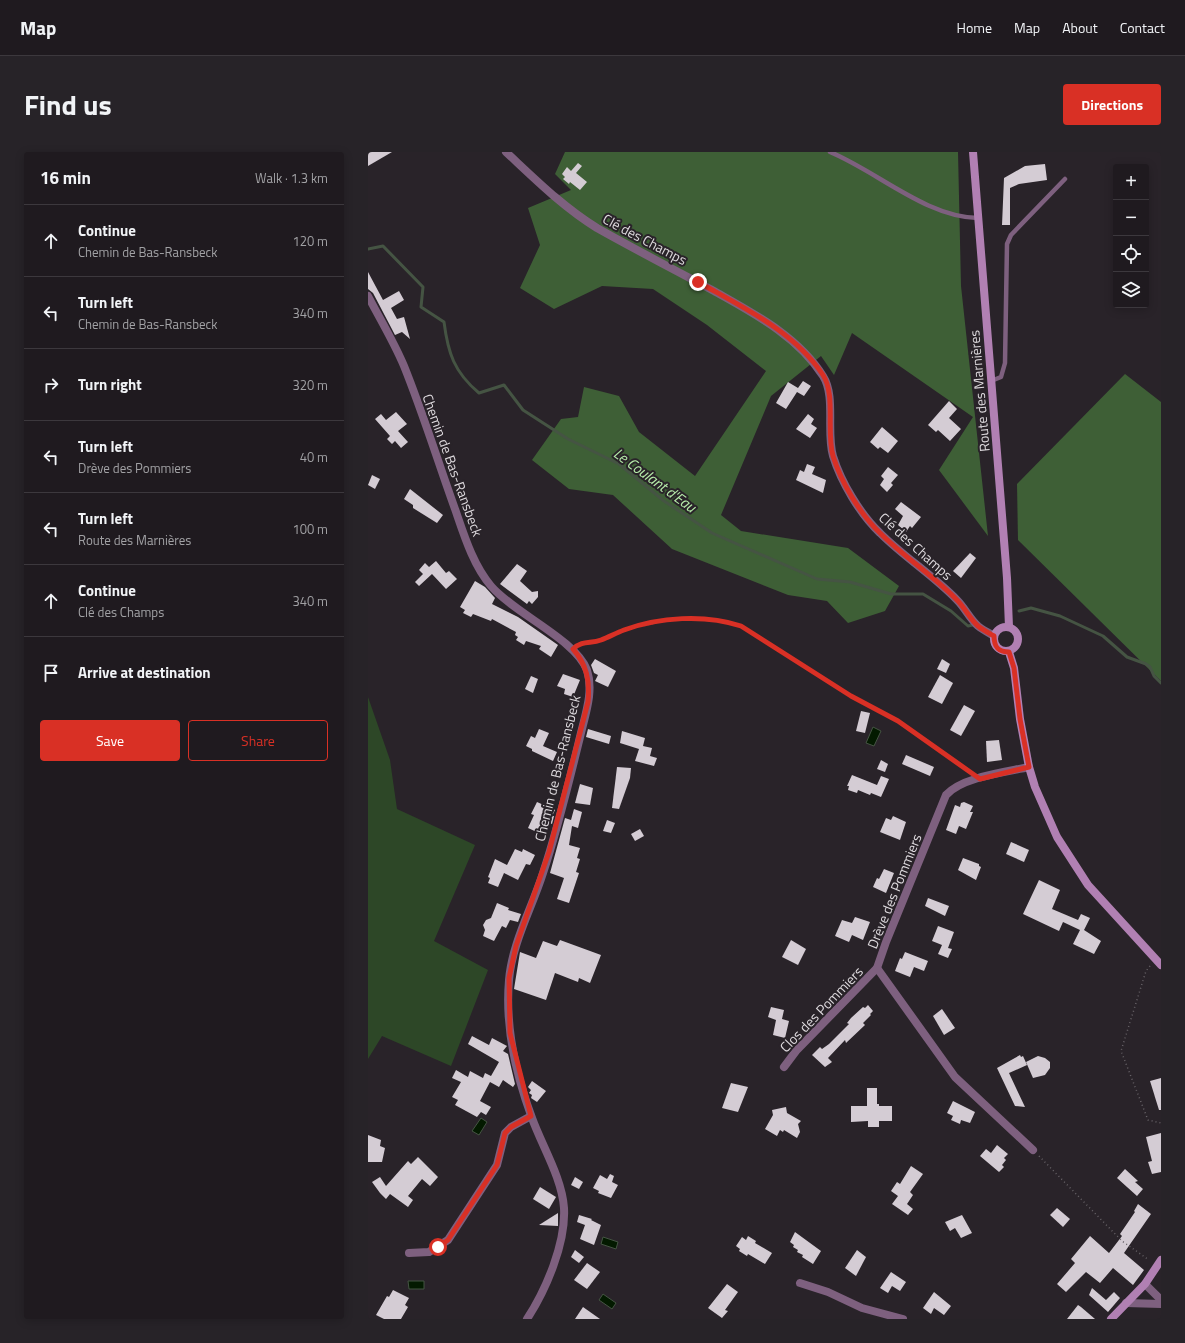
<!DOCTYPE html>
<meta charset="utf-8">
<style>
body{margin:0;font-family:"Titillium Web",sans-serif;background:#272328;color:#f1f3f6}
.controls{position:absolute;right:12px;top:12px;display:grid;overflow:hidden;border-radius:4px;box-shadow:0 2px 10px #0003}
.controls button{width:36px;height:36px;display:grid;place-items:center;padding:0;border:0;border-bottom:1px solid #3c383d;background:#1f1a1f;color:#f1f3f6;font:20px sans-serif}
.stop{position:absolute;width:12px;height:12px;margin:-9px;border:3px solid #d93025;border-radius:50%;background:#fff}
.stop.end{background:#d93025;border-color:#fff;box-shadow:0 1px 4px #0008}
.list{margin:0;padding:0;list-style:none}
h2{display:flex;justify-content:space-between;align-items:center;height:52px;margin:0;padding:0 16px;font-size:17px}
h2 small{font-size:13px;font-weight:400;color:#a1a1a4}
.list li{display:grid;grid-template-columns:26px 1fr auto;gap:12px;align-items:center;box-sizing:border-box;height:72px;padding:0 16px;border-top:1px solid #3c383d}
.list b{display:block;font-size:15px;white-space:nowrap}
.list p{margin:0;font-size:13px;white-space:nowrap;color:#a1a1a4}
.list em{font-size:13px;font-style:normal;color:#a1a1a4}
.actions{display:flex;gap:8px;padding:12px 16px}
.actions a{flex:1;padding:9px 0;border:1px solid #d93025;border-radius:4px;text-align:center;font-size:14px;color:#d93025}
.actions .main{background:#d93025;color:#fff}
.icon{flex:none;width:22px;height:22px;fill:none;stroke:currentColor;stroke-width:2;stroke-linecap:round;stroke-linejoin:round}
.map{position:relative;flex:none;width:793px;height:1167px;overflow:hidden;border-radius:4px}
header{display:flex;align-items:center;gap:24px;box-sizing:border-box;height:56px;padding:0 20px;background:#1f1a1f;border-bottom:1px solid #3c383d}
header strong{font-size:19px}
nav{display:flex;gap:22px;margin-inline-start:auto;font-size:14px}
.intro{display:flex;align-items:center;justify-content:space-between;box-sizing:border-box;height:96px;padding:0 24px}
h1{margin:0;font-size:28px}
.button{padding:10px 18px;border-radius:4px;background:#d93025;color:#fff;font-size:14px;font-weight:700}
main{display:flex;gap:24px;padding:0 24px}
aside{flex:1;background:#1f1a1f;border-radius:4px;box-shadow:0 2px 10px #0003}
.map>svg:first-child{display:block}
.green{fill:#2d4727}
.forest{fill:#3e5f36}
.water{fill:#031a00;stroke:#455443}
.lines{fill:none;stroke-linecap:round;stroke-linejoin:round}
.stream{stroke:#455443;stroke-width:3}
.building{fill:#d4ccd4}
.path{stroke:#676267;stroke-width:1.5;stroke-dasharray:1 3;stroke-linecap:butt}
.lane{stroke:#7e607f;stroke-width:4.5}
.street{stroke:#7e607f;stroke-width:8}
.secondary{stroke:#b180b3;stroke-width:8}
.route{stroke:#d93025;stroke-width:5}
.labels{text-anchor:middle;dominant-baseline:central;stroke-width:4;stroke-linejoin:round;paint-order:stroke}
.street-label{font-size:14px;fill:#dedade;stroke:#292329}
.water-label{font-size:15px;font-style:italic;fill:#b7edaa;stroke:#292329}
</style>
<header>
<strong>Map</strong>
<nav><a>Home</a><a>Map</a><a>About</a><a>Contact</a></nav>
</header>
<div class="intro"><h1>Find us</h1><a class="button">Directions</a></div>
<main>
<aside>
<h2>16 min<small>Walk · 1.3 km</small></h2>
<ul class="list">
<li><svg class="icon" aria-label="ahead" viewBox="0 0 24 24"><path d="M12 20V5M6 11l6-6 6 6"/></svg><div><b>Continue</b><p>Chemin de Bas-Ransbeck</p></div><em>120 m</em></li>
<li><svg class="icon" aria-label="left" viewBox="0 0 24 24"><path d="M17 20v-9H6M10 6l-5 5 5 5"/></svg><div><b>Turn left</b><p>Chemin de Bas-Ransbeck</p></div><em>340 m</em></li>
<li><svg class="icon" aria-label="right" viewBox="0 0 24 24"><path d="M7 20v-9h11M14 6l5 5-5 5"/></svg><div><b>Turn right</b></div><em>320 m</em></li>
<li><svg class="icon" aria-label="left" viewBox="0 0 24 24"><path d="M17 20v-9H6M10 6l-5 5 5 5"/></svg><div><b>Turn left</b><p>Drève des Pommiers</p></div><em>40 m</em></li>
<li><svg class="icon" aria-label="left" viewBox="0 0 24 24"><path d="M17 20v-9H6M10 6l-5 5 5 5"/></svg><div><b>Turn left</b><p>Route des Marnières</p></div><em>100 m</em></li>
<li><svg class="icon" aria-label="ahead" viewBox="0 0 24 24"><path d="M12 20V5M6 11l6-6 6 6"/></svg><div><b>Continue</b><p>Clé des Champs</p></div><em>340 m</em></li>
<li><svg class="icon" aria-label="arrive" viewBox="0 0 24 24"><path d="M6 21V4h12l-3 4 3 4H6"/></svg><div><b>Arrive at destination</b></div></li>
</ul>
<div class="actions"><a class="main">Save</a><a>Share</a></div>
</aside>
<div class="map">
<svg width="793" height="1167" viewBox="0 0 793 1167">
<rect width="100%" height="100%" fill="#292329"/>
<polygon class="green" points="0,545 22,608 29,657 107,693 66,789 120,818 83,914 14,884 0,907"/>
<g class="forest">
<polygon points="197,0 590,0 593,134 620,384 571,318 605,265 484,181 466,223 453,204 403,244 353,363 373,379 480,396 531,434 517,459 480,471 459,449 420,443 304,397 245,343 201,337 164,308 193,267 210,265 216,235 251,244 271,280 327,324 398,219 339,173 285,137 234,134 186,157 152,136 172,93 160,56 203,38 187,22"/>
<polygon points="757,222 793,250 793,529 650,388 649,332"/>
</g>
<g class="water">
<polygon points="505,575 513,579 506,594 498,591"/>
<polygon points="113,966 119,970 111,983 104,979"/>
<polygon points="235,1085 250,1090 248,1097 233,1092"/>
<polygon points="40,1129 56,1129 56,1137 41,1137"/>
<polygon points="235,1142 248,1151 244,1157 231,1148"/>
</g>
<g class="lines">
<g class="stream">
<path d="M0,97L15,94L55,135L53,155L76,170C80,201 86,220 111,241L136,233L155,258L200,287L251,312L296,349L344,381L449,427L482,430L523,442H555L583,459L600,474L605,473"/>
<polyline points="651,459 663,456 692,464 735,484 759,505 778,512 782,515 786,524 793,531"/>
</g>
</g>
<g class="building">
<polygon points="0,0 24,0 0,14"/>
<polygon points="210,11 214,14 208,21 219,30 212,38 202,30 201,32 195,27 197,25 194,22 199,15 203,19"/>
<polygon points="677,12 679,28 651,32 642,36 642,73 634,73 636,26 657,14"/>
<polygon points="0,120 15,148 31,139 36,148 23,156 29,167 36,165 42,187 34,180 27,183 5,141 0,137"/>
<polygon points="435,229 443,234 436,244 429,240 418,257 408,251 420,230 430,236"/>
<polygon points="581,249 589,257 581,266 593,277 582,289 570,278 568,280 560,273"/>
<polygon points="28,260 39,272 30,279 40,290 33,296 27,289 24,292 19,287 22,284 7,267 13,262 18,268"/>
<polygon points="440,262 446,267 443,272 449,276 442,286 428,277"/>
<polygon points="514,275 530,289 520,301 512,295 510,297 502,290"/>
<polygon points="439,312 447,315 444,322 458,328 455,341 428,328 432,318 436,320"/>
<polygon points="520,315 530,323 523,331 525,333 519,340 512,333 516,327 513,324"/>
<polygon points="4,323 12,327 7,337 0,333"/>
<polygon points="42,337 75,363 69,371 45,356 45,353 36,347"/>
<polygon points="533,350 553,365 544,376 542,374 538,380 530,373 535,364 527,357"/>
<polygon points="602,401 608,406 593,426 585,419"/>
<polygon points="68,409 78,421 81,419 89,427 78,437 64,422 51,434 47,430 55,422 51,418 57,411 61,415"/>
<polygon points="149,412 159,419 152,429 164,440 170,439 170,445 164,452 161,449 159,452 132,432"/>
<polygon points="107,429 117,435 127,446 124,452 150,465 190,493 183,505 171,497 173,494 158,489 156,493 148,488 150,485 147,483 148,480 124,467 123,469 105,462 103,465 95,461 97,458 92,455"/>
<polygon points="227,507 248,519 240,535 227,529 230,523 226,521 223,513"/>
<polygon points="574,507 582,512 578,521 569,517"/>
<polygon points="195,522 212,528 205,545 196,542 197,537 189,534"/>
<polygon points="572,523 585,531 574,552 560,545"/>
<polygon points="163,524 170,527 165,541 157,537"/>
<polygon points="596,553 607,559 593,584 582,578"/>
<polygon points="493,559 502,561 497,581 488,579"/>
<polygon points="171,577 181,581 175,594 189,600 185,609 164,599 164,597 158,594 163,584 167,586"/>
<polygon points="220,577 243,584 241,592 218,585"/>
<polygon points="254,579 277,586 275,594 284,596 282,604 289,606 286,614 267,609 271,597 252,591"/>
<polygon points="631,588 634,608 619,610 618,589"/>
<polygon points="538,603 566,615 562,624 534,612"/>
<polygon points="513,608 520,612 517,620 509,617"/>
<polygon points="249,615 263,616 262,626 251,657 244,656"/>
<polygon points="484,623 509,633 513,624 521,627 513,645 503,641 502,643 490,638 489,641 480,638 481,634 479,634"/>
<polygon points="212,632 225,636 222,653 207,651"/>
<polygon points="169,650 187,658 184,664 186,664 184,672 177,669 171,681 160,676 166,663 163,662"/>
<polygon points="596,650 605,654 602,660 605,660 598,677 591,674 588,682 578,678 587,653 592,655 593,651"/>
<polygon points="206,657 214,660 210,676 204,674 201,693 212,696 209,706 212,707 208,720 211,721 201,751 189,747 196,726 182,721 197,666 203,668"/>
<polygon points="525,664 538,670 532,688 512,680 518,666 523,668"/>
<polygon points="239,668 247,671 243,681 235,679"/>
<polygon points="272,677 276,684 267,689 263,682"/>
<polygon points="643,690 661,698 656,710 638,702"/>
<polygon points="147,697 154,700 155,697 167,703 162,713 158,712 150,728 136,721 130,735 120,731 122,726 120,725 127,707 139,713"/>
<polygon points="595,706 611,712 611,714 613,715 608,728 590,718"/>
<polygon points="516,717 526,721 518,741 505,735 509,726 511,727"/>
<polygon points="671,728 692,738 684,757 710,768 713,762 722,766 716,778 733,789 726,802 705,792 712,778 695,770 691,779 655,762"/>
<polygon points="560,746 581,754 577,764 557,754"/>
<polygon points="129,751 141,756 140,758 153,762 150,770 142,768 138,776 134,774 126,789 115,784 117,778 115,773 118,768 123,766"/>
<polygon points="487,765 502,770 495,788 484,783 481,790 467,784 474,768 484,771"/>
<polygon points="570,774 586,780 580,796 584,797 580,806 570,802 574,793 564,789"/>
<polygon points="192,788 233,803 222,831 211,826 210,830 187,821 178,848 146,837 152,800 168,806 175,789 189,794"/>
<polygon points="423,788 438,797 430,813 414,805"/>
<polygon points="537,800 560,809 556,819 546,815 542,825 527,819 532,806 534,807"/>
<polygon points="500,853 505,859 502,862 503,863 495,871 497,873 478,891 477,888 460,906 464,910 457,915 444,903 452,895 454,897 461,892 481,872 479,871 483,866 495,855 497,856"/>
<polygon points="403,855 416,858 414,867 421,869 417,886 405,883 408,868 400,865"/>
<polygon points="574,857 587,876 576,883 565,864"/>
<polygon points="104,884 121,893 124,886 139,894 135,899 140,902 147,932 145,935 135,928 131,935 122,930 112,949 123,955 118,963 113,960 109,965 87,953 90,948 84,945 93,930 84,926 88,918 100,925 102,919 115,926 117,921 123,924 131,910 100,892"/>
<polygon points="652,903 653,905 655,904 659,913 641,921 657,955 647,954 629,916"/>
<polygon points="670,904 677,906 682,910 682,916 677,923 665,926 658,910"/>
<polygon points="793,926 793,958 791,958 782,929"/>
<polygon points="164,929 178,939 169,950 163,946 164,943 161,941 163,938 160,935"/>
<polygon points="363,931 380,935 370,960 354,956"/>
<polygon points="499,936 509,936 509,952 511,952 511,954 524,954 524,969 511,969 511,975 500,975 500,969 483,970 483,954 499,954"/>
<polygon points="585,949 607,960 602,971 593,968 592,972 583,968 585,964 579,961"/>
<polygon points="418,955 419,961 433,969 430,972 432,980 429,986 416,978 415,980 412,978 409,984 397,977 405,963 404,958"/>
<polygon points="793,981 793,1020 784,1022 780,1010 784,1009 778,985"/>
<polygon points="0,983 13,988 12,994 17,996 14,1010 0,1010"/>
<polygon points="629,993 640,1002 636,1006 638,1008 634,1013 636,1015 631,1020 612,1004 618,997 623,1001"/>
<polygon points="50,1005 70,1025 62,1034 54,1027 40,1044 45,1048 40,1055 22,1042 18,1047 12,1041 4,1030 12,1025 18,1034 40,1009 43,1012"/>
<polygon points="543,1014 555,1022 542,1040 545,1043 539,1052 545,1057 540,1063 524,1052 530,1044 523,1039 529,1030 532,1032"/>
<polygon points="757,1017 770,1029 767,1030 775,1037 769,1044 749,1026"/>
<polygon points="242,1022 246,1024 244,1030 250,1033 243,1046 230,1041 231,1039 225,1036 232,1023 239,1027"/>
<polygon points="207,1025 215,1030 211,1037 203,1033"/>
<polygon points="172,1035 188,1045 181,1057 165,1047"/>
<polygon points="770,1052 783,1062 756,1101 776,1118 765,1133 745,1116 732,1131 718,1120 698,1140 689,1132 707,1111 703,1107 722,1084 741,1101 754,1084 752,1082 767,1060 766,1059"/>
<polygon points="689,1056 702,1067 695,1075 682,1063"/>
<polygon points="190,1061 190,1074 171,1073"/>
<polygon points="211,1063 224,1067 223,1068 233,1073 226,1093 212,1087 217,1073 209,1070"/>
<polygon points="594,1063 604,1081 593,1086 587,1076 582,1079 577,1070"/>
<polygon points="427,1080 453,1099 445,1112 434,1105 435,1103 429,1100 430,1098 425,1095 426,1093 422,1090"/>
<polygon points="380,1084 388,1089 387,1091 404,1101 397,1112 380,1102 379,1104 371,1099 372,1097 368,1094 374,1085 378,1088"/>
<polygon points="207,1098 216,1105 211,1111 203,1105"/>
<polygon points="489,1098 498,1105 488,1124 477,1116"/>
<polygon points="219,1111 232,1120 219,1137 206,1128"/>
<polygon points="523,1120 538,1130 532,1139 524,1134 520,1141 512,1136"/>
<polygon points="359,1132 370,1140 357,1158 360,1159 354,1166 340,1156"/>
<polygon points="724,1136 738,1148 746,1140 752,1146 740,1160 721,1143"/>
<polygon points="25,1138 41,1146 37,1153 40,1155 33,1167 16,1167 8,1163 19,1144 21,1145"/>
<polygon points="566,1140 583,1154 576,1163 566,1156 563,1162 555,1156"/>
<polygon points="710,1153 713,1155 727,1167 699,1167"/>
<polygon points="215,1155 232,1167 207,1167"/>
</g>
<g class="lines">
<g class="path">
<polyline points="211,491 231,488 257,478 300,468 354,468 373,474 483,544 530,569 602,620"/>
<polyline points="782,814 778,819 753,899 780,968 793,971"/>
<polyline points="671,1004 754,1089 781,1108"/>
</g>
<g class="lane">
<path d="M462,0C510,20 558,65 610,66"/>
<polyline points="623,229 633,225 637,211 639,92 643,83 697,27"/>
</g>
<g class="street">
<path d="M138,0C167,27 195,55 229,76C268,98 307,118 346,139C385,161 430,184 455,224C468,244 458,280 465,304C473,330 492,362 512,381C536,405 566,424 589,448C597,456 602,467 610,474C615,478 621,481 626,484"/>
<path d="M0,144C12,167 26,190 36,214C55,261 70,310 87,357C96,383 105,413 123,434C147,462 207,487 219,518C226,540 217,563 212,585C201,630 190,676 175,721C164,756 144,791 141,828C137,874 148,923 164,966C174,994 194,1026 196,1056C198,1091 178,1138 159,1167"/>
<polyline points="509,816 587,925 665,998"/>
<path d="M416,915L428,899L509,816L518,790L578,643C594,625 638,620 661,615"/>
<polyline points="41,1101 61,1100 80,1088 129,1013 137,981 143,975 163,964"/>
<polyline points="432,1131 460,1140 494,1156 535,1167"/>
<polyline points="777,1132 793,1148"/>
<polyline points="758,1151 793,1152"/>
</g>
<g class="secondary">
<polyline points="605,0 639,426 641,475"/>
<circle cx="638" cy="487" r="12"/>
<polyline points="641,500 646,516 652,567 661,615 667,635 689,685 720,733 793,813"/>
<polyline points="743,1167 777,1132 793,1108"/>
</g>
</g>
<g class="lines">
<path class="route" d="M70,1095L80,1088L129,1013L137,981L143,975L163,964L142,881L141,826L148,794L181,700L220,550C222,529 219,513 205,497C215,488 222,492 233,488C241,485 248,481 256,478C291,465 337,462 373,474L483,544L530,569L612,627L661,615L652,567L646,516L641,500C630,500 626,495 626,484C621,481 615,478 610,474C602,467 597,456 589,448C566,424 536,405 512,381C492,362 473,330 465,304C458,280 468,243 455,223C426,179 374,155 330,130"/>
</g>
<g class="labels">
<g class="street-label">
<text transform="translate(277 87) rotate(28)">Clé des Champs</text>
<text transform="translate(611 239) rotate(-95)">Route des Marnières</text>
<text transform="translate(85 313) rotate(70)">Chemin de Bas-Ransbeck</text>
<text transform="translate(548 394) rotate(42)">Clé des Champs</text>
<text transform="translate(189 616) rotate(-76)">Chemin de Bas-Ransbeck</text>
<text transform="translate(526 739) rotate(-68)">Drève des Pommiers</text>
<text transform="translate(453 857) rotate(-46)">Clos des Pommiers</text>
</g>
<g class="water-label">
<text transform="translate(287 328) rotate(36)">Le Coulant d'Eau</text>
</g>
</g>
</svg>
<div class="controls">
<button>+</button>
<button>−</button>
<button><svg class="icon" aria-label="locate" viewBox="0 0 24 24"><circle cx="12" cy="12" r="6"/><path d="M12 2v4M12 18v4M2 12h4M18 12h4"/></svg></button>
<button><svg class="icon" aria-label="layers" viewBox="0 0 24 24"><path d="M12 4l9 5-9 5-9-5zM3 14l9 5 9-5"/></svg></button>
</div>
<div class="stop" style="left:70px;top:1095px"></div>
<div class="stop end" style="left:330px;top:130px"></div>
</div>
</main>
